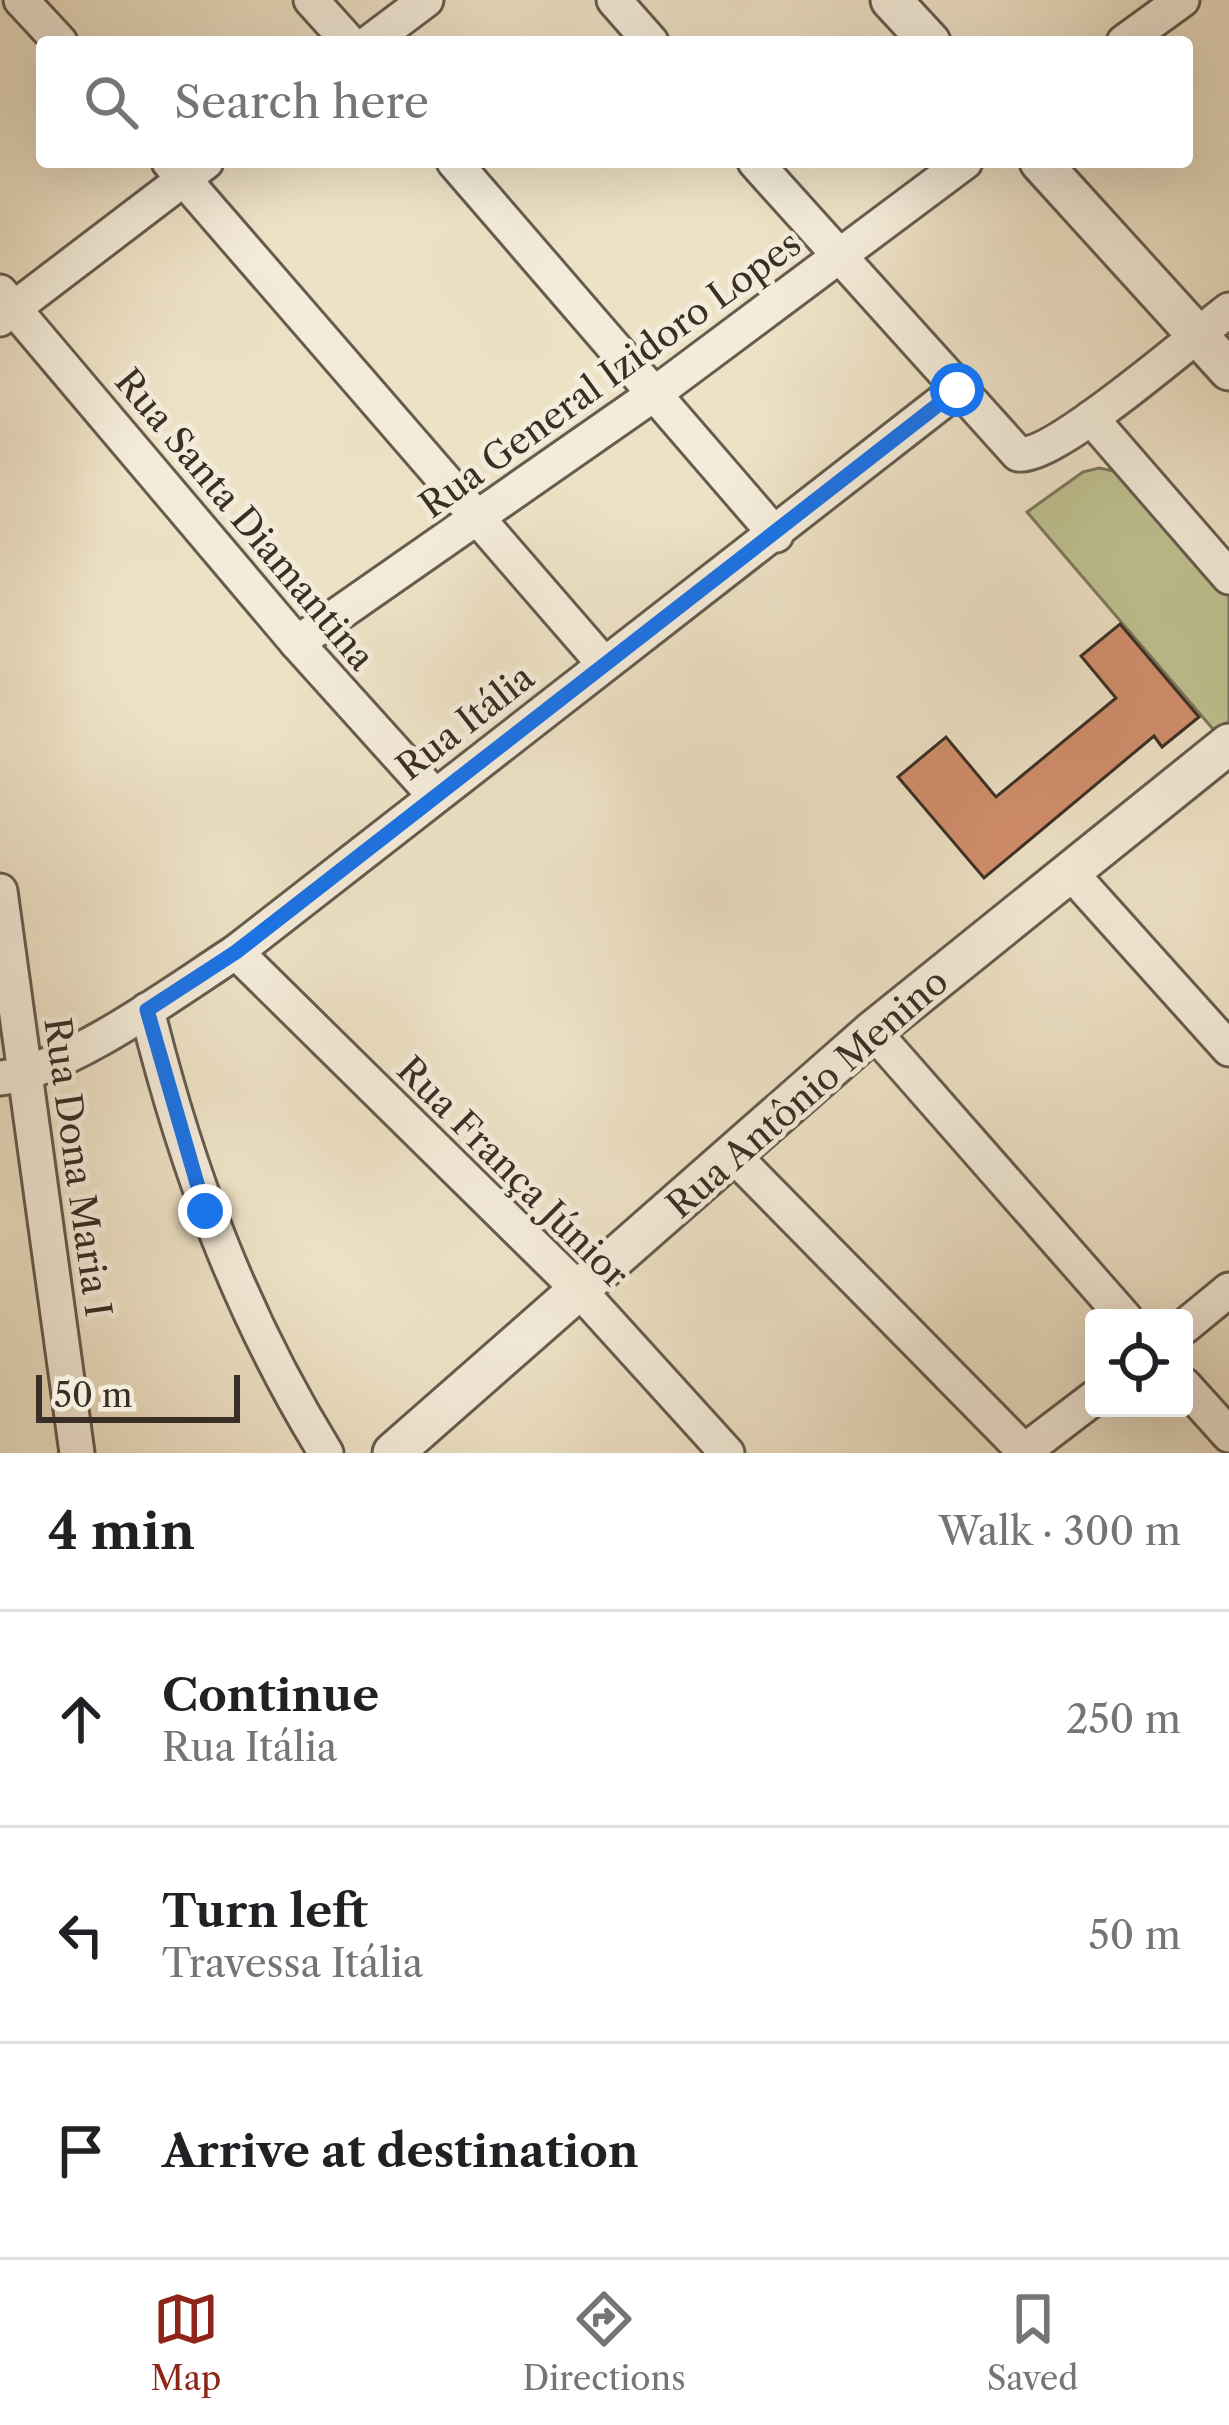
<!DOCTYPE html>
<meta charset="utf-8">
<style>
body{margin:0;font-family:"Libre Caslon Text",serif;background:#f2f2f2;color:#202124}
.controls{position:absolute;right:36px;bottom:36px;display:grid;overflow:hidden;border-radius:12px;box-shadow:0 12px 48px #0002}
.controls button{width:108px;height:108px;display:grid;place-items:center;padding:0;border:0;border-bottom:3px solid #e0e0e0;background:#fff;color:#202124;font:60px sans-serif}
.scale{position:absolute;left:36px;bottom:30px;width:204px;box-sizing:border-box;padding-left:12px;border:6px solid #392f26;border-top:0;font-size:33px;line-height:42px;white-space:nowrap;color:#392f26;-webkit-text-stroke:9px #f4ecda;paint-order:stroke}
.stop{position:absolute;width:36px;height:36px;margin:-27px;border:9px solid #1a73e8;border-radius:50%;background:#fff}
.stop.end{background:#1a73e8;border-color:#fff;box-shadow:0 3px 12px #0008}
.list{margin:0;padding:0;list-style:none}
h2{display:flex;justify-content:space-between;align-items:center;height:156px;margin:0;padding:0 48px;font-size:51px}
h2 small{font-size:39px;font-weight:400;color:#757577}
.list li{display:grid;grid-template-columns:78px 1fr auto;gap:36px;align-items:center;box-sizing:border-box;height:216px;padding:0 48px;border-top:3px solid #e0e0e0}
.list b{display:block;font-size:45px;white-space:nowrap}
.list p{margin:0;font-size:39px;white-space:nowrap;color:#757577}
.list em{font-size:39px;font-style:normal;color:#757577}
.icon{flex:none;width:66px;height:66px;fill:none;stroke:currentColor;stroke-width:2;stroke-linecap:round;stroke-linejoin:round}
.map{position:relative;flex:none;width:1229px;height:1453px;overflow:hidden}
.search{position:absolute;background:#fff;box-shadow:0 12px 48px #0002;left:36px;right:36px;top:36px;height:132px;display:flex;align-items:center;gap:30px;box-sizing:border-box;padding:0 42px;border-radius:12px;color:#757577;font-size:45px}
.sheet{height:804px;background:#fff}
nav{display:flex;justify-content:space-around;align-items:center;box-sizing:border-box;height:168px;border-top:3px solid #e0e0e0;background:#fff;font-size:33px;color:#757577}
nav a{display:grid;justify-items:center;gap:6px}
nav .on{color:#8f2418}
.map>svg:first-child{display:block}
.green{fill:#bfc191;stroke:#7c785c;stroke-width:3}
.building{fill:#d28e6d;stroke:#392f26;stroke-width:3}
.lines{fill:none;stroke-linecap:round;stroke-linejoin:round}
.minor-casing{stroke:#665c4e;stroke-width:39}
.tertiary-casing{stroke:#665c4e;stroke-width:45}
.minor{stroke:#f4ecda;stroke-width:33}
.tertiary{stroke:#f4ecda;stroke-width:39}
.route{stroke:#1a73e8;stroke-width:15}
.labels{text-anchor:middle;dominant-baseline:central;stroke-width:10;stroke-linejoin:round;paint-order:stroke}
.street-label{font-size:36px;fill:#392f26;stroke:#f4ecda}
</style>
<div class="map">
<svg width="1229" height="1453" viewBox="0 0 1229 1453">
<rect width="100%" height="100%" fill="#eee2c6"/>
<filter id="stains"><feTurbulence type="fractalNoise" baseFrequency=".00167" numOctaves="4"/><feColorMatrix values="0 0 0 0 .2 0 0 0 0 .09 0 0 0 0 .02 0 0 0 .5 -.17"/></filter>
<radialGradient id="worn" r=".72"><stop offset=".6" stop-color="#630" stop-opacity="0"/><stop offset="1" stop-color="#630" stop-opacity=".3"/></radialGradient>
<polygon class="green" points="1099,468 1119,472 1229,594 1229,738 1224,742 1027,512 1083,472"/>
<polygon class="building" points="1120,624 1199,717 1162,747 1154,736 984,878 898,777 946,737 996,797 1116,698 1081,656"/>
<g class="lines">
<defs>
<g id="minor">
<polyline points="21,0 60,42"/>
<polyline points="311,0 349,42"/>
<polyline points="614,0 651,42"/>
<polyline points="370,42 426,0"/>
<polyline points="1124,42 1182,0"/>
<polyline points="169,162 604,664"/>
<polyline points="454,162 776,535"/>
<path d="M755,162L1018,454C1055,459 1192,338 1229,310"/>
<polyline points="0,292 297,643 434,795"/>
<polyline points="0,319 206,162"/>
<polyline points="1091,418 1229,577"/>
<polyline points="297,643 657,392 965,162"/>
<polyline points="1070,872 1229,1049"/>
<polyline points="0,891 77,1453"/>
<polyline points="236,952 580,1291 727,1453"/>
<path d="M147,1010C186,1168 240,1314 326,1453"/>
<polyline points="873,1031 1125,1318"/>
<path d="M0,1078C68,1071 177,990 236,952L957,390"/>
<polyline points="733,1155 1024,1451"/>
<polyline points="1184,1327 1229,1290"/>
<polyline points="1184,1385 1229,1435"/>
<polyline points="1022,1453 1094,1398"/>
</g>
<g id="tertiary">
<polyline points="891,0 930,42"/>
<polyline points="1040,162 1229,370"/>
<polyline points="393,1453 873,1031 1229,744"/>
</g>
</defs>
<use href="#minor" class="minor-casing"/>
<use href="#tertiary" class="tertiary-casing"/>
<use href="#minor" class="minor"/>
<use href="#tertiary" class="tertiary"/>
</g>
<g class="lines">
<polyline class="route" points="205,1211 147,1010 236,952 957,390"/>
</g>
<g class="labels">
<g class="street-label">
<text transform="translate(610 374) rotate(-36)">Rua General Izidoro Lopes</text>
<text transform="translate(245 519) rotate(50)">Rua Santa Diamantina</text>
<text transform="translate(465 722) rotate(-38)">Rua Itália</text>
<text transform="translate(807 1093) rotate(-41)">Rua Antônio Menino</text>
<text transform="translate(78 1167) rotate(82)">Rua Dona Maria I</text>
<text transform="translate(513 1172) rotate(45)">Rua França Júnior</text>
</g>
</g>
<rect width="100%" height="100%" filter="url(#stains)"/>
<rect width="100%" height="100%" fill="url(#worn)"/>
</svg>
<div class="controls">
<button><svg class="icon" aria-label="locate" viewBox="0 0 24 24"><circle cx="12" cy="12" r="6"/><path d="M12 2v4M12 18v4M2 12h4M18 12h4"/></svg></button>
</div>
<div class="scale">50 m</div>
<div class="stop" style="left:957px;top:390px"></div>
<div class="stop end" style="left:205px;top:1211px"></div>
<div class="search"><svg class="icon" aria-label="search" viewBox="0 0 24 24"><circle cx="10" cy="10" r="6"/><path d="M15 15l6 6"/></svg>Search here</div>
</div>
<section class="sheet">
<h2>4 min<small>Walk · 300 m</small></h2>
<ul class="list">
<li><svg class="icon" aria-label="ahead" viewBox="0 0 24 24"><path d="M12 20V5M6 11l6-6 6 6"/></svg><div><b>Continue</b><p>Rua Itália</p></div><em>250 m</em></li>
<li><svg class="icon" aria-label="left" viewBox="0 0 24 24"><path d="M17 20v-9H6M10 6l-5 5 5 5"/></svg><div><b>Turn left</b><p>Travessa Itália</p></div><em>50 m</em></li>
<li><svg class="icon" aria-label="arrive" viewBox="0 0 24 24"><path d="M6 21V4h12l-3 4 3 4H6"/></svg><div><b>Arrive at destination</b></div></li>
</ul>
</section>
<nav>
<a class="on"><svg class="icon" aria-label="map" viewBox="0 0 24 24"><path d="M3 6l6-2 6 2 6-2v14l-6 2-6-2-6 2zM9 4v14M15 6v14"/></svg>Map</a>
<a><svg class="icon" aria-label="directions" viewBox="0 0 24 24"><path d="M12 3l9 9-9 9-9-9zM9 14v-3h6M13 9l2 2-2 2"/></svg>Directions</a>
<a><svg class="icon" aria-label="saved" viewBox="0 0 24 24"><path d="M7 4h10v16l-5-4-5 4z"/></svg>Saved</a>
</nav>
